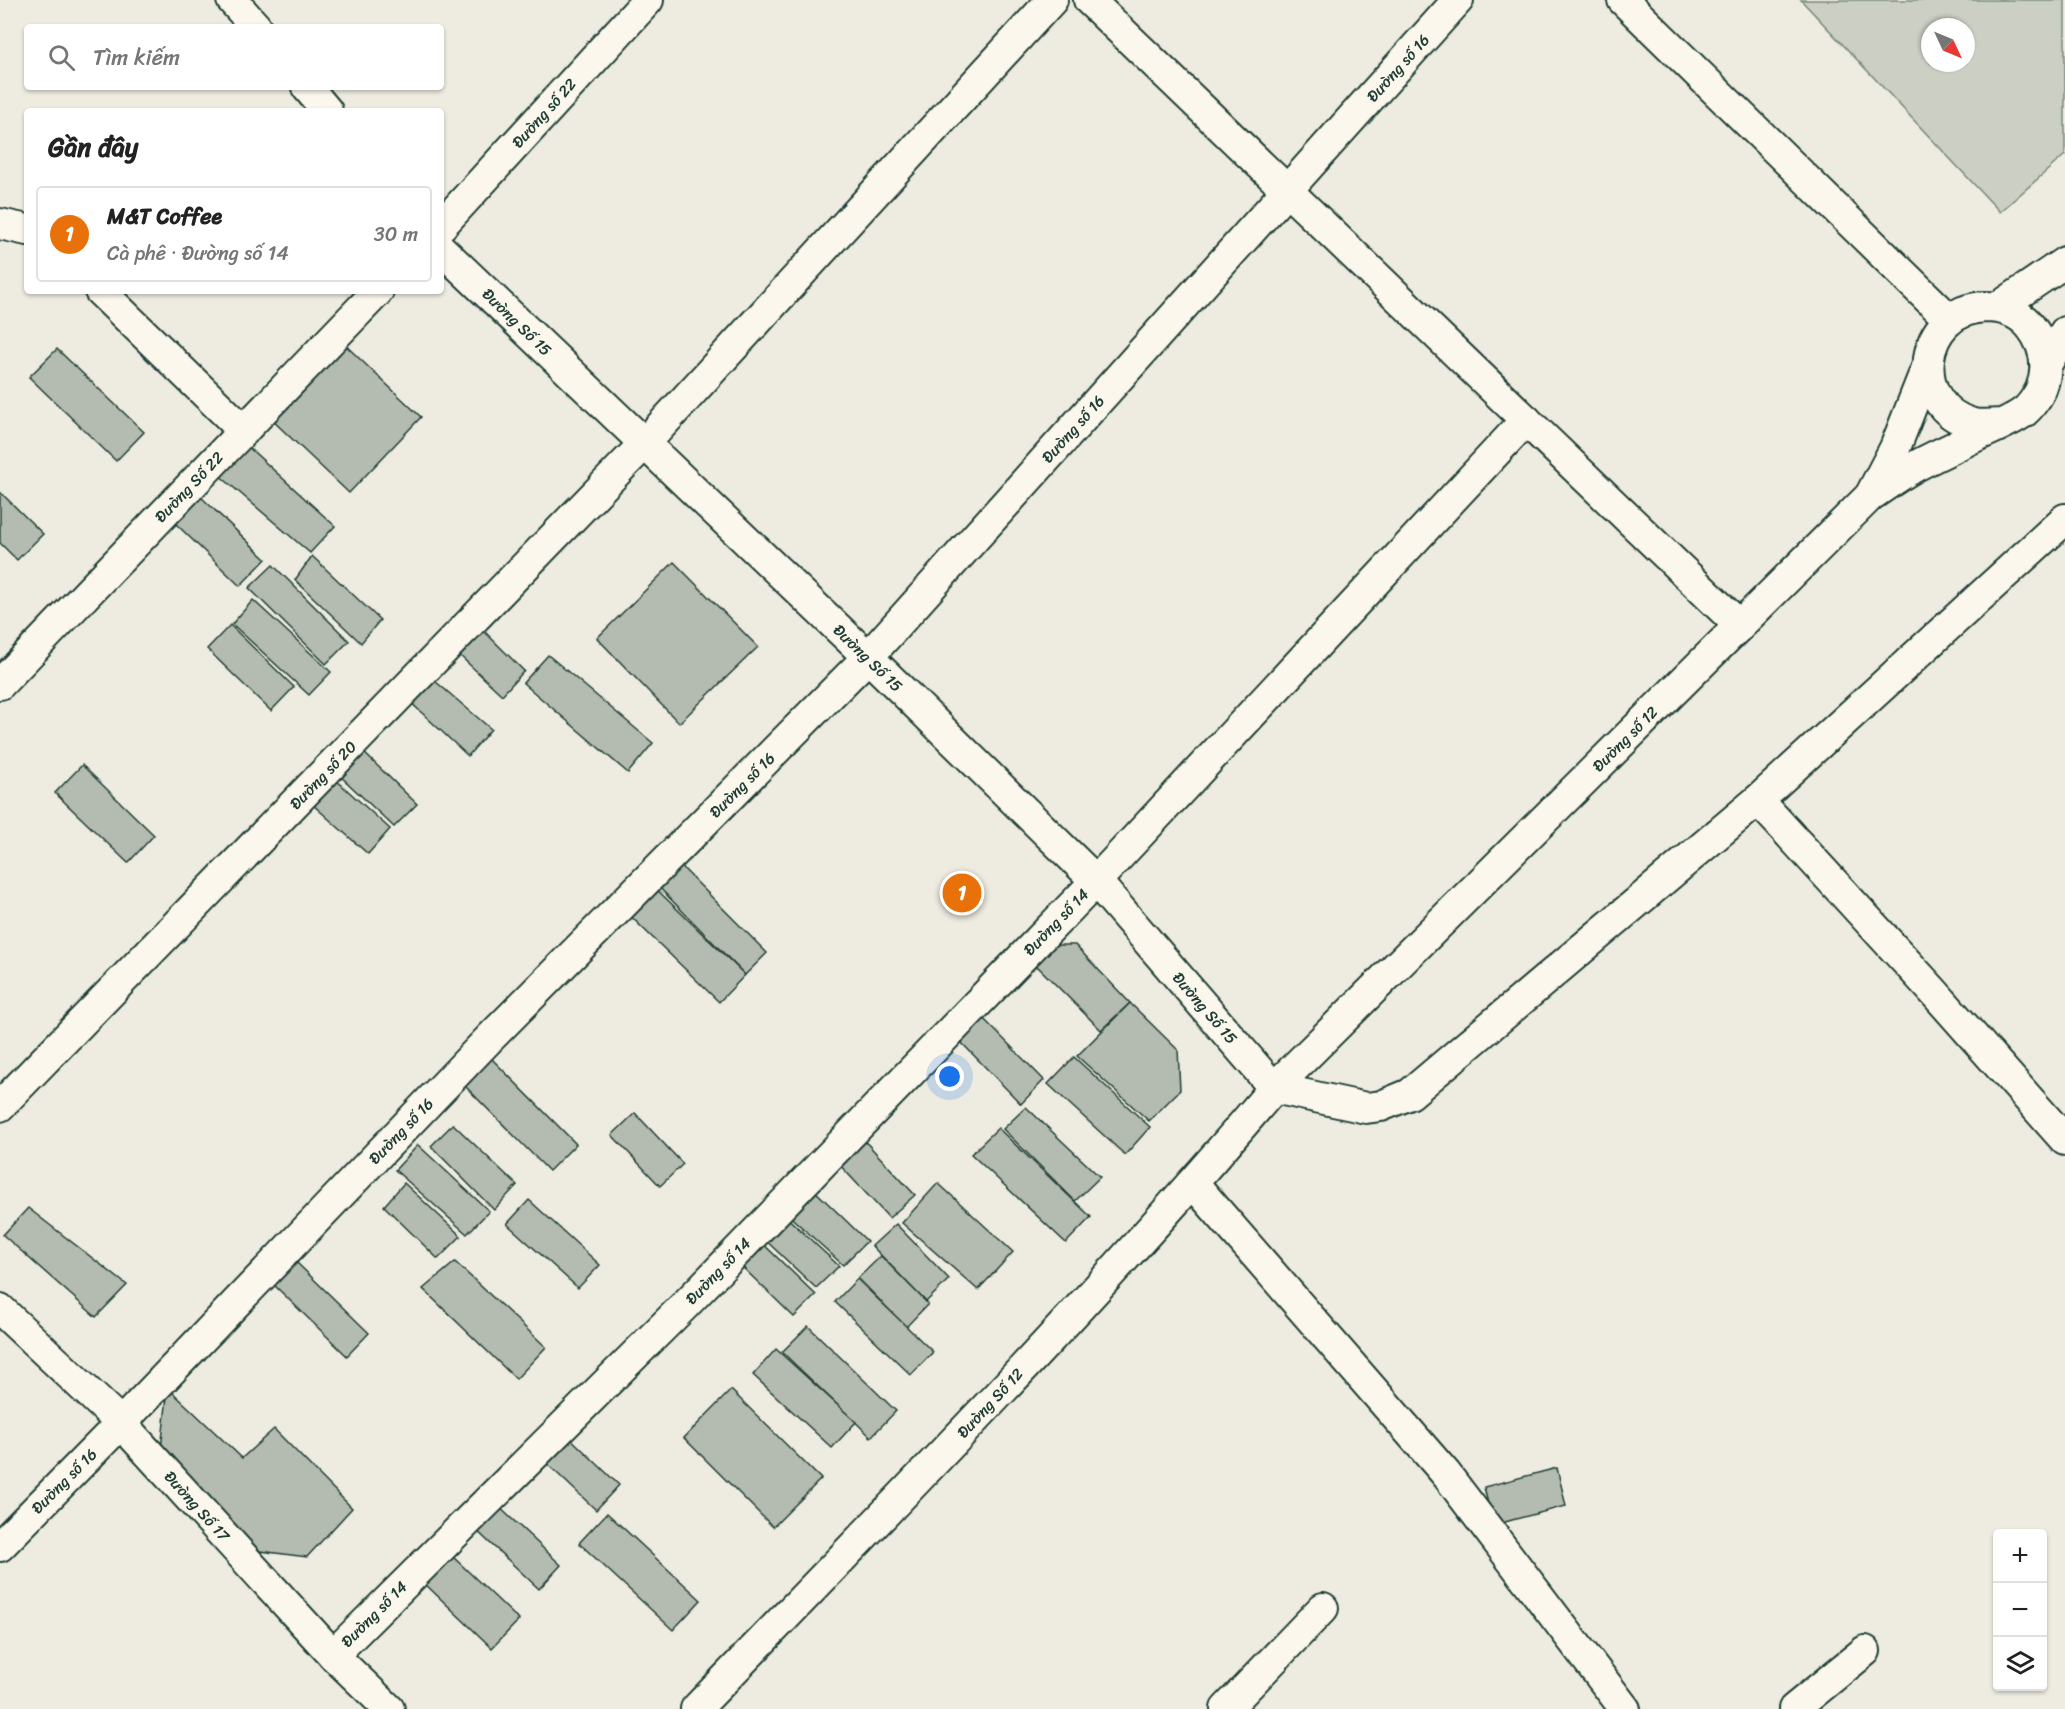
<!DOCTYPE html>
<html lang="vi">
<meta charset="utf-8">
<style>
body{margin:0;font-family:Sriracha,sans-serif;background:#f6f6f6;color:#222}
.controls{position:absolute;right:18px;bottom:18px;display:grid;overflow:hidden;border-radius:6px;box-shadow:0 2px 4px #0004}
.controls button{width:54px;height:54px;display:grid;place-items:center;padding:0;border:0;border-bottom:2px solid #e0e0e0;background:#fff;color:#222;font:30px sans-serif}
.compass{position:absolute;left:1921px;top:18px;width:54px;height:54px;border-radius:50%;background:#fff;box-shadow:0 2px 4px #0004;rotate:134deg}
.you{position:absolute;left:950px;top:1077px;width:21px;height:21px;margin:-15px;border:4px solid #fff;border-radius:50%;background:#1a73e8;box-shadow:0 0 0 9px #1a73e833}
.badge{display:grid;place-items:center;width:39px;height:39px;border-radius:50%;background:#d1495b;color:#fff;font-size:20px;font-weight:700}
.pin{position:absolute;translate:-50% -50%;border:3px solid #fff;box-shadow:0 2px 6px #0006}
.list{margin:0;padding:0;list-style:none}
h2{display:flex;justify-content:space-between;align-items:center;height:78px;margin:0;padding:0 24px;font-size:26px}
h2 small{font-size:20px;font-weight:400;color:#767676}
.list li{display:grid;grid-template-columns:39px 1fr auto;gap:18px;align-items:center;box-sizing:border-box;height:96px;margin:0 12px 12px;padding:0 12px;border:2px solid #e0e0e0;border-radius:6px}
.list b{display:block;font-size:22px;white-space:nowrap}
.list p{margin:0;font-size:20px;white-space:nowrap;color:#767676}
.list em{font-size:20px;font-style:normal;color:#767676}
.icon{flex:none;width:33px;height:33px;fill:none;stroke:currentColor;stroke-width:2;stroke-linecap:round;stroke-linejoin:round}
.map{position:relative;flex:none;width:2065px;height:1709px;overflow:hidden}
.search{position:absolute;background:#fff;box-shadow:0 2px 4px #0004;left:24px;top:24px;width:420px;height:66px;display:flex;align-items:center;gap:15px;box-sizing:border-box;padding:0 21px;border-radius:6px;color:#767676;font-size:22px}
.panel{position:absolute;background:#fff;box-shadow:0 2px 4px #0004;left:24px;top:108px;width:420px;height:186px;border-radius:6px}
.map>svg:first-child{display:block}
.green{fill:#cbcfc4;stroke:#75867c;stroke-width:1.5;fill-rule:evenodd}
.building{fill:#b4bbb0;stroke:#1f3d34;stroke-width:1.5}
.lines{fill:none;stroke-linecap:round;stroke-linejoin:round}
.street-casing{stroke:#1f3d34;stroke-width:34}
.street{stroke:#fbf7ec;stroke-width:30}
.labels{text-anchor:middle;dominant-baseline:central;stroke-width:4.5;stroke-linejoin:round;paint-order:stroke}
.street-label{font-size:16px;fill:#1f3d34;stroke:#fbf7ec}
</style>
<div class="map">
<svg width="2065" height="1709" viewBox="0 0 2065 1709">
<rect width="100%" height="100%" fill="#eeece1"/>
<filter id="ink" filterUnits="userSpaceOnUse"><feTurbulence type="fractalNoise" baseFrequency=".0167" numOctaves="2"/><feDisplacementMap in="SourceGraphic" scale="12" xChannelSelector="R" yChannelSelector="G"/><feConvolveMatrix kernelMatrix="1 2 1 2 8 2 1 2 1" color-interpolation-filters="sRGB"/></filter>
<g filter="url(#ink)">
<path class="green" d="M1801,0H2065V155L2000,212ZM1930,27H1966V63H1930Z"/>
<g class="building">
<polygon points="341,341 421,417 349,493 270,418"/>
<polygon points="57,349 144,432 116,461 29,377"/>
<polygon points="245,444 335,526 310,553 219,475"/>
<polygon points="0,492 43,534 17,560 0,543"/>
<polygon points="200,496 266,559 240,586 174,522"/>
<polygon points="312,556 380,620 361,643 295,580"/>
<polygon points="674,562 758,647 679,723 597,638"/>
<polygon points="273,565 349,641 326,664 249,588"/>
<polygon points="253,600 331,672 309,695 232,624"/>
<polygon points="230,625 294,687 271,711 207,649"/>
<polygon points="479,626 524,671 502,695 457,653"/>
<polygon points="548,655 653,743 628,773 523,683"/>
<polygon points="428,675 491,729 468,756 407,699"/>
<polygon points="358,747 417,804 394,827 335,771"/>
<polygon points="82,765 154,835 128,863 55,793"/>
<polygon points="335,779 390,829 368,854 312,804"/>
<polygon points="673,858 767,953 745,975 651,879"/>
<polygon points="648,881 745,975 719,1002 622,908"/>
<polygon points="1045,945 1075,945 1130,1003 1101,1030 1032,961"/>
<polygon points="1130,1003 1178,1050 1180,1090 1149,1121 1077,1056"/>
<polygon points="978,1013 1044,1080 1021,1104 955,1036"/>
<polygon points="488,1055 576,1144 549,1171 461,1082"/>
<polygon points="1074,1057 1150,1127 1125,1155 1048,1084"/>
<polygon points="1026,1107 1100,1177 1075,1201 1003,1129"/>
<polygon points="635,1113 683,1164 660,1186 612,1135"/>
<polygon points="453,1124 517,1185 494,1210 431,1146"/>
<polygon points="998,1128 1091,1217 1066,1243 971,1154"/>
<polygon points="862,1138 915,1195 889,1218 837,1162"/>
<polygon points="418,1145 489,1211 467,1234 395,1170"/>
<polygon points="404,1183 461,1236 438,1259 384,1206"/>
<polygon points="938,1183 1013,1252 978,1290 902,1223"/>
<polygon points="809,1185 867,1241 843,1265 784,1211"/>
<polygon points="529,1200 600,1265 578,1288 507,1224"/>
<polygon points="28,1208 127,1285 96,1317 3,1235"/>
<polygon points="781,1212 839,1266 816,1288 760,1235"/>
<polygon points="896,1224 949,1279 926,1302 872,1246"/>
<polygon points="756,1237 816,1295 794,1317 735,1260"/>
<polygon points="881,1256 928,1304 906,1327 858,1278"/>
<polygon points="295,1261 369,1333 347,1356 273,1284"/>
<polygon points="455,1262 546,1347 516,1379 423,1289"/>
<polygon points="857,1279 933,1352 911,1375 835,1302"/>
<polygon points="808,1326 896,1411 871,1437 782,1352"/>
<polygon points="776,1349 856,1422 832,1448 753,1375"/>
<polygon points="168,1388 242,1458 274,1429 352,1508 307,1557 260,1551 161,1449"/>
<polygon points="731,1390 821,1479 773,1527 684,1438"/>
<polygon points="564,1432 619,1485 596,1510 540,1457"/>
<polygon points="1557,1468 1566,1506 1493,1525 1484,1487"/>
<polygon points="496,1504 561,1565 539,1589 474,1528"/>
<polygon points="607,1513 701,1600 673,1630 579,1543"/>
<polygon points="450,1554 519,1620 492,1648 423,1582"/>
</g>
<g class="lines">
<defs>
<g id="street">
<polyline points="232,0 256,27"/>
<polyline points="1089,0 1740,626"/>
<polyline points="1623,0 1949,319"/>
<polyline points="307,87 327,111"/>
<polyline points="0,224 27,230"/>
<polyline points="441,226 648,0"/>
<polyline points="441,249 868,657 1096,881 1274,1088"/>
<polyline points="100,291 244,431"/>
<polyline points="1999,307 2065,262"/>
<polyline points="2046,365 2065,332"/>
<polyline points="1871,494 1895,448 1927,367"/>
<polyline points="0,684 378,291"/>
<polyline points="1758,800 1933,991 2065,1140"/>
<polyline points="1274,1088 1366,1108 1381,1106 1410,1094 1758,800 2065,519"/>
<polyline points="0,1106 645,443 1052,0"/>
<polyline points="1193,1183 1446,1474 1625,1709"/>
<polyline points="0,1309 121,1423 333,1655 389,1709"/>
<polyline points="0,1546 121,1423 489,1039 868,657 1458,0"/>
<polyline points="333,1655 686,1304 1096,881 1526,420"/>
<path d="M696,1709C892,1506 1091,1304 1274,1088L1870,496C1885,486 1900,475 1916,466C1932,457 1951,449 1968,440C1982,433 2015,420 2025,411C2030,407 2038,396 2041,389C2050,366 2045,345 2030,326C2019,313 2003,307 1986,307C1917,309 1907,407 1973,424C1981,426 1992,424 2001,424"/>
<polyline points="1226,1709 1323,1608"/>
<polyline points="1794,1709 1865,1651"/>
</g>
</defs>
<use href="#street" class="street-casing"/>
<use href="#street" class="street"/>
</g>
</g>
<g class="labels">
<g class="street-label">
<text transform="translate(1398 68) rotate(-48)">Đường số 16</text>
<text transform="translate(544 113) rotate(-48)">Đường số 22</text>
<text transform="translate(517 322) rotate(44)">Đường Số 15</text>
<text transform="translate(1073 429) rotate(-48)">Đường số 16</text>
<text transform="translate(189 487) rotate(-46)">Đường Số 22</text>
<text transform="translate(868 658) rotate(44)">Đường Số 15</text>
<text transform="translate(1625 739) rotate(-45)">Đường số 12</text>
<text transform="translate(323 775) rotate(-46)">Đường số 20</text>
<text transform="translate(742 785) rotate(-45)">Đường số 16</text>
<text transform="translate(1056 922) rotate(-46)">Đường số 14</text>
<text transform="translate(1205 1008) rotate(49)">Đường Số 15</text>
<text transform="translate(401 1131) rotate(-46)">Đường số 16</text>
<text transform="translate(718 1271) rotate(-46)">Đường số 14</text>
<text transform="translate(990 1403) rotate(-47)">Đường Số 12</text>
<text transform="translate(64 1481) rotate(-45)">Đường số 16</text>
<text transform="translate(197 1506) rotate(48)">Đường Số 17</text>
<text transform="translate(374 1614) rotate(-45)">Đường số 14</text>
</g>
</g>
</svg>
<div class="controls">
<button>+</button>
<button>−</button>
<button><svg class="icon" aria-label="layers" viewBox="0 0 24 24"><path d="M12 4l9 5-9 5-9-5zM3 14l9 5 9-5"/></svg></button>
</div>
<svg class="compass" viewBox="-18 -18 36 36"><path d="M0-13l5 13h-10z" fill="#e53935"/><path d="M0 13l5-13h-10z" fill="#767676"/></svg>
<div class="you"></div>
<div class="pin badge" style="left:962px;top:893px;background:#e8710a">1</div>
<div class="search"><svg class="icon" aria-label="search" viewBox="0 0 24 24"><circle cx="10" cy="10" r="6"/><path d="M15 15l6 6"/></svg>Tìm kiếm</div>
<section class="panel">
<h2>Gần đây<small></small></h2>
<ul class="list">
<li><span class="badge" style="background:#e8710a">1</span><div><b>M&amp;T Coffee</b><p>Cà phê · Đường số 14</p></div><em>30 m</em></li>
</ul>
</section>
</div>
